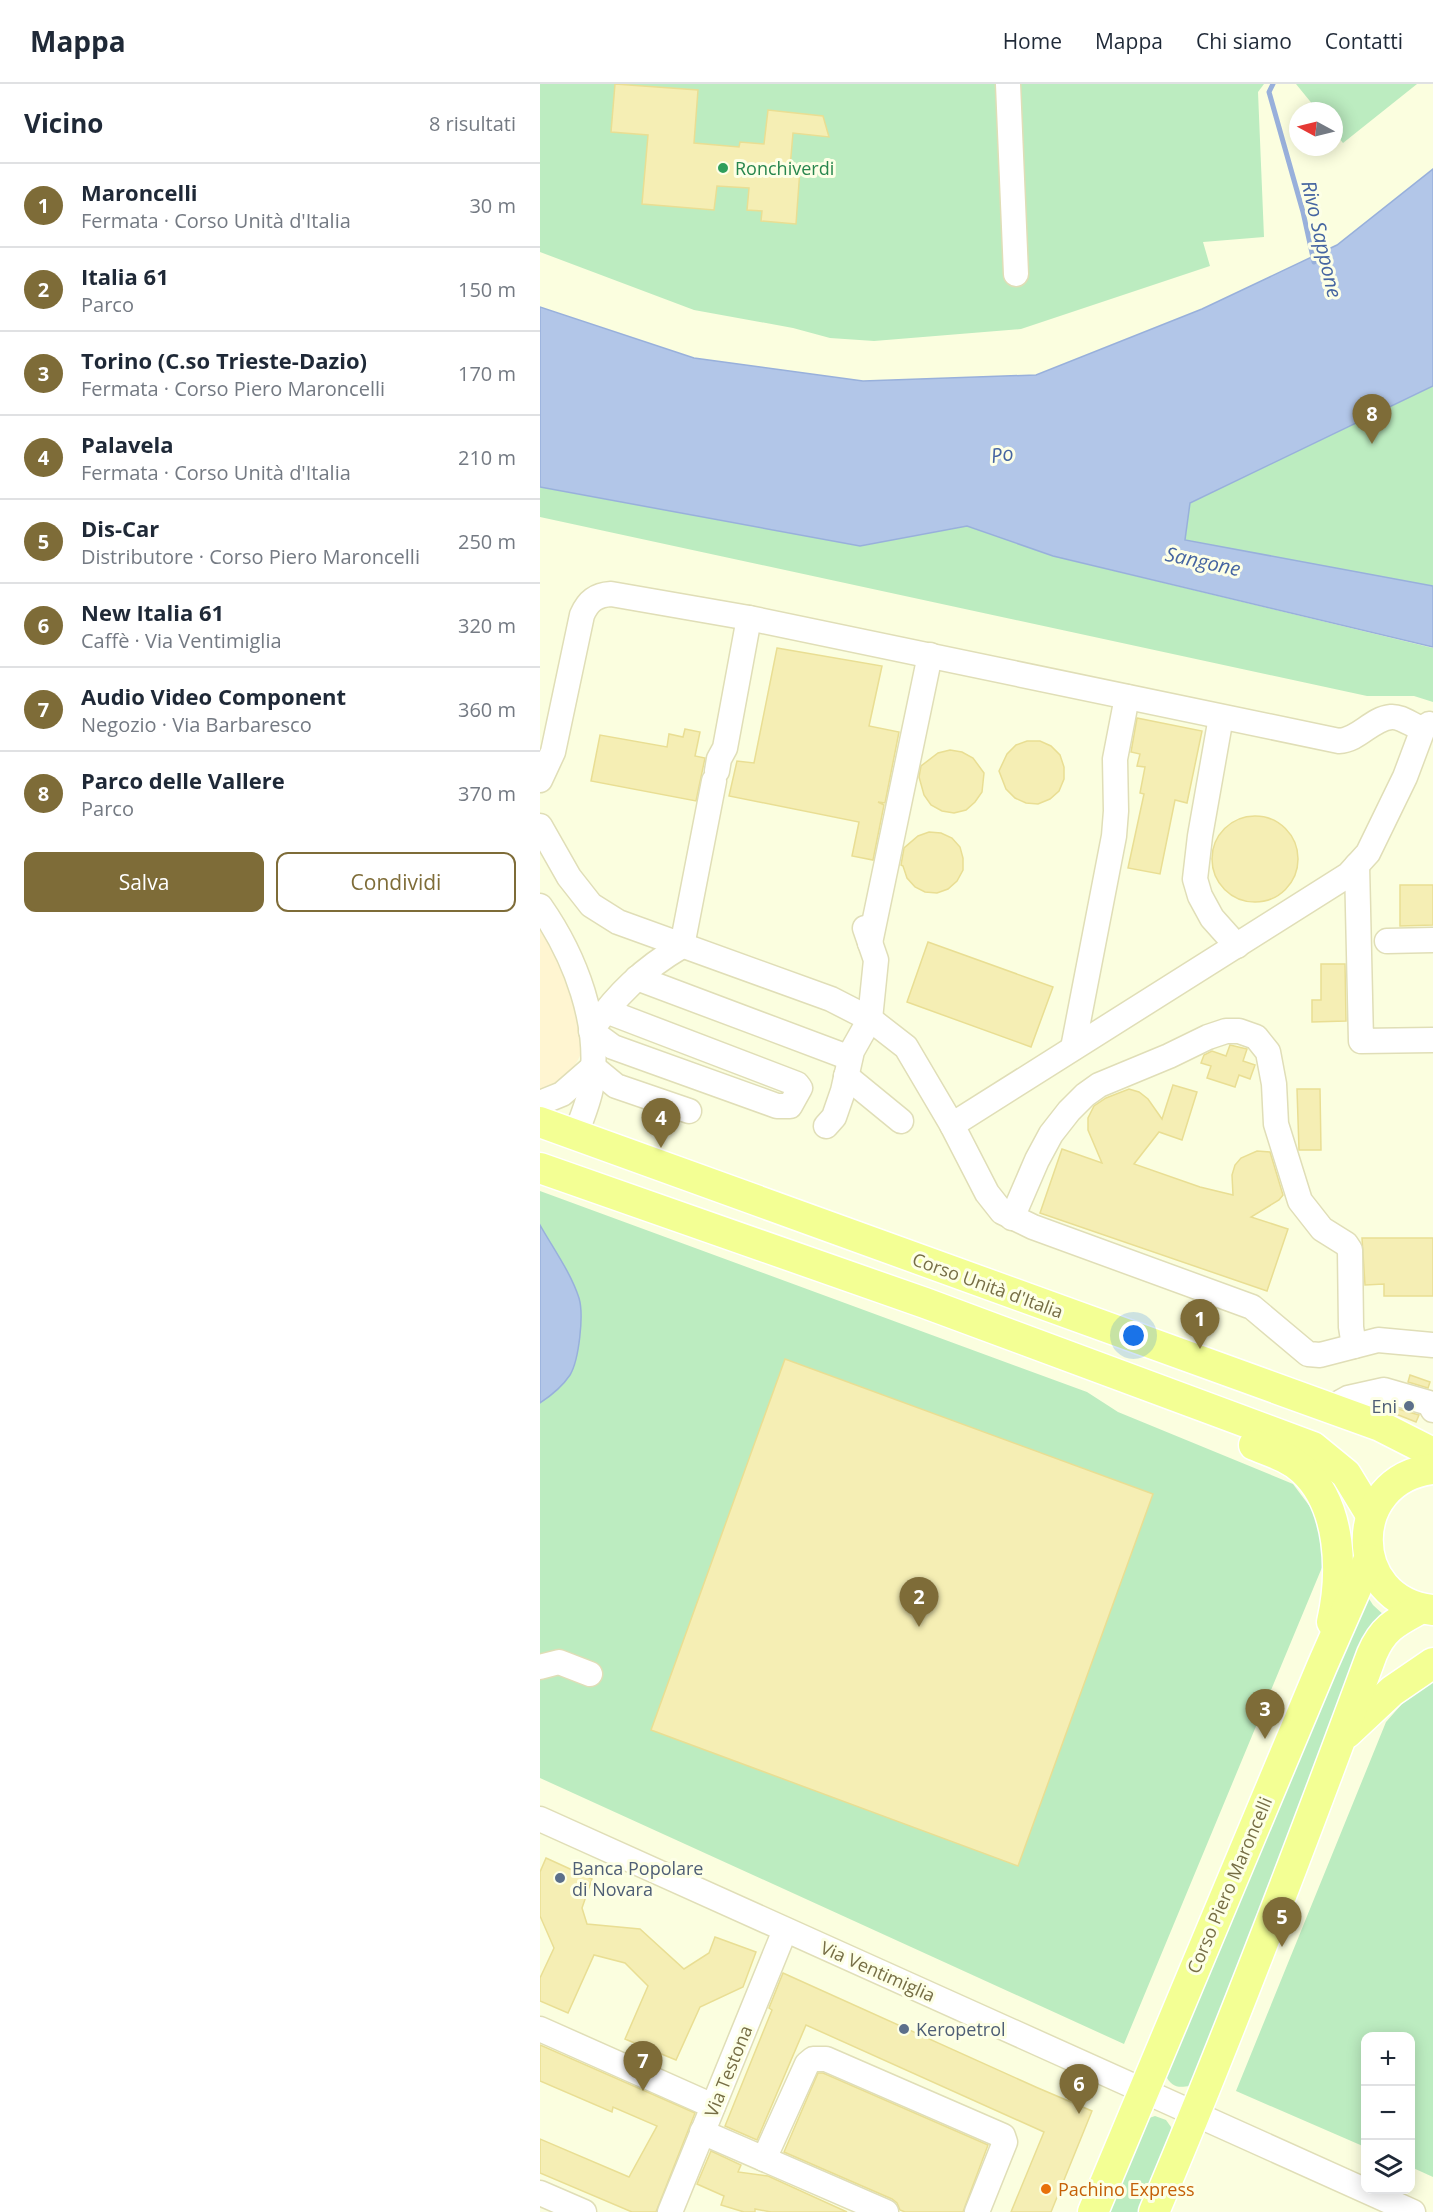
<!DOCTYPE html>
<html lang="it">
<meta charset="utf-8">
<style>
body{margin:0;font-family:"Open Sans",sans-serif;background:#f2f2f3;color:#1f2937}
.controls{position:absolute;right:18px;bottom:18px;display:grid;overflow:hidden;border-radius:12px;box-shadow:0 3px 15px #0003}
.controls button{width:54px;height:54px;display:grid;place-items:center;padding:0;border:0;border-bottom:2px solid #e0e1e3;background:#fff;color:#1f2937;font:30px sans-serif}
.compass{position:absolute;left:749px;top:18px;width:54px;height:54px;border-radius:50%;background:#fff;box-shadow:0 3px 15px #0003;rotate:277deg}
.you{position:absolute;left:594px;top:1252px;width:21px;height:21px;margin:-15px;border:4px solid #fff;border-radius:50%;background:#1a73e8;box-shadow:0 0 0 9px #1a73e833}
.badge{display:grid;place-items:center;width:39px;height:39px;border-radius:50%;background:#7e6c38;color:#fff;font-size:20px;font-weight:700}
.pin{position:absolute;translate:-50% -50px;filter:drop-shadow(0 2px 3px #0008)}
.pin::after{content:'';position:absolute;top:32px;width:21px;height:18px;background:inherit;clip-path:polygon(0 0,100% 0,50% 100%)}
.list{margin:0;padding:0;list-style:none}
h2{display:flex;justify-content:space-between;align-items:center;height:78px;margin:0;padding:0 24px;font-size:26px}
h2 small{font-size:20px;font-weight:400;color:#747a83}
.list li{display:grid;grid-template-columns:39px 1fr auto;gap:18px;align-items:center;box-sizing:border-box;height:84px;padding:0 24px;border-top:2px solid #e0e1e3}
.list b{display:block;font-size:22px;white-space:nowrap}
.list p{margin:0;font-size:20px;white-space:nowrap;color:#747a83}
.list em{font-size:20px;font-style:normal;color:#747a83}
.actions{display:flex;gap:12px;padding:18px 24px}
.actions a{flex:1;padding:14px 0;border:2px solid #7e6c38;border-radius:12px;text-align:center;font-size:21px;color:#7e6c38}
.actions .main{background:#7e6c38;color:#fff}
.icon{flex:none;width:33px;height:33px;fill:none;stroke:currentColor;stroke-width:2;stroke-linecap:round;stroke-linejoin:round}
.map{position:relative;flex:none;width:893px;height:2128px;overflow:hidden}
header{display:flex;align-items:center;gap:36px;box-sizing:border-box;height:84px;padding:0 30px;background:#fff;border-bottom:2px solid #e0e1e3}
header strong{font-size:28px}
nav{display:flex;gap:33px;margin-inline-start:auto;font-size:21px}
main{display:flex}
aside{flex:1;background:#fff}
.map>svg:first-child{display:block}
.commercial{fill:#fff5d1}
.green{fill:#bcecc0}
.water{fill:#b2c6e8;stroke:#98b0db;stroke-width:1.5}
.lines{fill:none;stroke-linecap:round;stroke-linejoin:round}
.stream{stroke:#98b0db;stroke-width:5}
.building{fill:#f5eeb4;stroke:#e9de93;stroke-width:1.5}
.minor-casing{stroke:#e0deb7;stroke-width:27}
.major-casing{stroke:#fff;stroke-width:33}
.minor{stroke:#fff;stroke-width:24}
.major{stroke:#f3ff94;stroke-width:30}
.leisure-dot{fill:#2e9e5b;stroke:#fdffe6;stroke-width:2}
.service-dot{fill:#5c6f8a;stroke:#fdffe6;stroke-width:2}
.food-dot{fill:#e8710a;stroke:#fdffe6;stroke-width:2}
.labels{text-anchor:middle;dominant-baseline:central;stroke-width:6;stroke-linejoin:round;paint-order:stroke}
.leisure-label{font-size:18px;fill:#27864d;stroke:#fdffe6;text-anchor:start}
.street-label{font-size:18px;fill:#766e45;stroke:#fdffe6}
.service-label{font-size:18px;fill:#4e5e75;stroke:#fdffe6;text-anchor:start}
.food-label{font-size:18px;fill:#c56008;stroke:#fdffe6;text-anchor:start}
.water-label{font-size:20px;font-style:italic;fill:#4565a1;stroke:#fdffe6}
</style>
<header>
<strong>Mappa</strong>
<nav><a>Home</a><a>Mappa</a><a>Chi siamo</a><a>Contatti</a></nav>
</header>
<main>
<aside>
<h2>Vicino<small>8 risultati</small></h2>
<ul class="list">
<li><span class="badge">1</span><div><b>Maroncelli</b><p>Fermata · Corso Unità d'Italia</p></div><em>30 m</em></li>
<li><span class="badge">2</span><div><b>Italia 61</b><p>Parco</p></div><em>150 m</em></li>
<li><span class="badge">3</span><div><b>Torino (C.so Trieste-Dazio)</b><p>Fermata · Corso Piero Maroncelli</p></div><em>170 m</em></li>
<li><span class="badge">4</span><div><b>Palavela</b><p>Fermata · Corso Unità d'Italia</p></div><em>210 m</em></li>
<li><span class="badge">5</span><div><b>Dis-Car</b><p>Distributore · Corso Piero Maroncelli</p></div><em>250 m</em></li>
<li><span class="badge">6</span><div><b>New Italia 61</b><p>Caffè · Via Ventimiglia</p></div><em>320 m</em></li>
<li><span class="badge">7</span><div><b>Audio Video Component</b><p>Negozio · Via Barbaresco</p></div><em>360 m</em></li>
<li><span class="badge">8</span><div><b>Parco delle Vallere</b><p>Parco</p></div><em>370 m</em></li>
</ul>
<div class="actions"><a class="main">Salva</a><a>Condividi</a></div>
</aside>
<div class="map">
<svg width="893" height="2128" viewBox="0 0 893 2128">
<rect width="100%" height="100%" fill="#fbfedf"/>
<polygon class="commercial" points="0,837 33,908 42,960 40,972 28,993 0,1009"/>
<g class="green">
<polygon points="0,0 724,0 718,8 724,153 663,158 670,182 481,245 334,257 290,254 253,244 154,226 0,168"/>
<polygon points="756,0 877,0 803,59 794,48 794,27 778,27"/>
<polygon points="893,302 893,502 645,457 650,419"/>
<polygon points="0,403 320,462 427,442 513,472 893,564 893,618 874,612 827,612 0,433"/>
<polygon points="0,1107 547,1308 578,1328 753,1400 780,1436 783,1481 584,1960 0,1694"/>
<path d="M824,1507L833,1521L847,1534L657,1991L650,2002C637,2004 631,2003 625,1990Z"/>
<polygon points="893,1595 893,2093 871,2083 870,1952 826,1952 825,2063 696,2007 846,1638 868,1613"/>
<polygon points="615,2032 626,2036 631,2043 630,2053 599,2128 566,2128 609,2034"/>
</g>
<g class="water">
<polygon points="893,85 893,302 650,419 645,456 893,502 893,563 513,472 427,442 320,462 0,403 0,223 154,274 323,297 496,291 662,225 797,161"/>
<path d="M0,1141C13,1164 31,1189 39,1214C44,1231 39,1276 30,1291C22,1303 12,1311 0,1319Z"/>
</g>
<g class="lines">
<polyline class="stream" points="733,0 729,8 763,128 774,178"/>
</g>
<g class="building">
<polygon points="75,0 158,6 154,59 199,63 200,58 224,60 228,26 283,32 289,53 253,49 250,84 260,85 256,140 221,137 222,127 207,126 209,104 177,102 174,126 102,120 108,51 71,48"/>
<polygon points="237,564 342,582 329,642 359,648 345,719 338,718 344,721 333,776 312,772 319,738 189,712 197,677 214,679"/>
<polygon points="597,634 662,647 647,719 635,716 620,790 588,784 604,710 600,709 605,683 597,682 600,670 591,668"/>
<polygon points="145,645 160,648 155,672 165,674 156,717 51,697 60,651 127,663 129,650 143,653"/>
<polygon points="487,657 500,657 511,662 520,671 524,683 524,695 519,707 510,715 498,720 486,719 475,714 466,705 459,687 467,670 476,661"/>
<polygon points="410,666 422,668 433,674 444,689 442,708 435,718 426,726 414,729 402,727 391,721 384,711 379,693 381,682 398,669"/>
<circle cx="715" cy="775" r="43"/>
<polygon points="389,748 401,749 412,754 420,763 423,774 423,786 417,797 408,805 397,809 385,808 375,803 367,794 363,782 361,781 364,764 378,752"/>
<polygon points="860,801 893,801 893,841 860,842"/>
<polygon points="388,858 513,903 491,963 367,918"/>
<polygon points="781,880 805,880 806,937 772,938 772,916 781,916"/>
<polygon points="690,961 707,965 703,977 715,981 710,995 699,991 695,1003 667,994 671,982 661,979 664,971 672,967 686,972"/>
<polygon points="633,1001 657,1008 642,1056 619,1048 594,1080 660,1103 693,1111 692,1091 695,1081 701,1074 717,1067 730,1068 743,1111 739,1116 711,1133 748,1145 727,1207 500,1129 522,1065 562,1079 548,1046 548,1034 554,1022 566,1014 589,1005 599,1008 608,1015 622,1035"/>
<polygon points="757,1005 780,1005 781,1066 759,1066"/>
<polygon points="822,1154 893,1154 893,1212 844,1212 844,1200 825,1201"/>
<polygon points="245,1275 613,1410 478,1782 111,1646"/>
<polygon points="870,1291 890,1298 888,1304 868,1298"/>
<polygon points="858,1325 879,1331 876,1338 856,1330"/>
<polygon points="6,1774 52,1795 42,1824 47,1840 100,1845 144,1885 169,1869 175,1853 216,1868 203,1903 160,1923 136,1976 85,1955 108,1902 85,1879 54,1871 28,1929 0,1917 0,1894 14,1864 0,1832 0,1788"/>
<polygon points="243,1889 498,2004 552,2027 511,2128 471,2128 504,2048 266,1941 217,2056 185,2042 232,1926 229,1924"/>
<polygon points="0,1961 155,2029 116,2128 92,2128 0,2089 0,2055 89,2093 117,2042 73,2023 72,2028 0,1997"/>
<polygon points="278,1989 283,1989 448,2061 423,2128 365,2128 360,2126 357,2119 352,2115 244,2068"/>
<polygon points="171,2067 201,2081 198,2088 228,2092 307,2128 231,2128 215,2125 215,2128 204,2128 181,2121 184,2112 157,2100"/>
</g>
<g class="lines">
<defs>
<g id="minor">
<polyline points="468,0 476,190"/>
<polyline points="681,633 660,752 655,795 660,812 672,834 697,862"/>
<polyline points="177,687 179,675 185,664 209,534"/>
<path d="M0,696L13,668L42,531C48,517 56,511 71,510L209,534L799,657C819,656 831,635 851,633C861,632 873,642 883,645"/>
<polyline points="0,742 29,793 51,821 78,838 291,915 330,935 366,963 412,1041 447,1109 462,1128 493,1143 712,1223 768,1270 780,1271 838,1256 893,1261"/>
<polyline points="817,781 821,957 893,956"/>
<path d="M0,822C35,872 62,941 51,1004C48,1020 41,1036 35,1052"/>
<polyline points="847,857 893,856"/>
<polyline points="330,859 390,571"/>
<polyline points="97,894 310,974"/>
<path d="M66,927L257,1000L260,1004L250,1022H237L73,963L51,947C77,910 103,885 142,862L174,697"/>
<polyline points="533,964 574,752 576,727 575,675 587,613"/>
<polyline points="53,983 76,1002 149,1027"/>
<polyline points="306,992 361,1037"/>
<polyline points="0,1019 22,1010 53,983"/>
<polyline points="412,1041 808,791 828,769 865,693 883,645 889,640"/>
<polyline points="286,1042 294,1033 303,1007 312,967 330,935 336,876 325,844"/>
<polyline points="472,1134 497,1076 511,1050 529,1027 545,1011 559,1001 629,972 668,953 686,947 699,947 716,953 728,968 734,1000 736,1040 760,1117 782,1145 806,1160 810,1166 811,1243 814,1262"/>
<polyline points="790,1324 808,1314 844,1306 889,1319 893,1326"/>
<polyline points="0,1583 19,1578 50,1590"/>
<polyline points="0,1735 873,2128"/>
<polyline points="0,1945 173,2022"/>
<polyline points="162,2048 346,2128"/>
<polyline points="224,2075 267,1980 273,1975 286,1975 463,2052 465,2058 437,2128"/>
<polyline points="0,2109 44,2128"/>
<polyline points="130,2128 245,1846"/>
</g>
<g id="major">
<polyline points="0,1038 840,1342 893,1369"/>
<polyline points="0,1084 385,1219 773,1363 806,1390 831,1431"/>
<path d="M714,1361C731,1368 749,1373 763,1386C802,1422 803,1490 792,1538"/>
<path d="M893,1385C806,1395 806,1517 893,1526"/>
<polyline points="807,1649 852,1607 893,1579"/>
<polyline points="553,2128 782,1582 829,1475"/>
<path d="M614,2128C692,1944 763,1757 832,1570C843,1544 856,1538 880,1525"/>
</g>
</defs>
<use href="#minor" class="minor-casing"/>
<use href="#major" class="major-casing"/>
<use href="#minor" class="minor"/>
<use href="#major" class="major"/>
</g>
<circle class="leisure-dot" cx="183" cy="84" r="6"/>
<g class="service-dot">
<circle cx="869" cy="1322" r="6"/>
<circle cx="20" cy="1794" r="6"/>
<circle cx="364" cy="1945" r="6"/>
</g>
<circle class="food-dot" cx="506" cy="2105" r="6"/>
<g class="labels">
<g class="leisure-label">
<text x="195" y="84">Ronchiverdi</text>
</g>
<g class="street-label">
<text transform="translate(448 1201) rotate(20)">Corso Unità d'Italia</text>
<text transform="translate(689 1801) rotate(-67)">Corso Piero Maroncelli</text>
<text transform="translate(338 1887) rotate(24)">Via Ventimiglia</text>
<text transform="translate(188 1987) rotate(-68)">Via Testona</text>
</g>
<g class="service-label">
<text x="857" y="1322" text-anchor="end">Eni</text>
<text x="32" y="1784">Banca Popolare<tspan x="32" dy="21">di Novara</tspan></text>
<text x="376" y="1945">Keropetrol</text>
</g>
<g class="food-label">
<text x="518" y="2105">Pachino Express</text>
</g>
<g class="water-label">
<text transform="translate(782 155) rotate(77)">Rivo Sappone</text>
<text transform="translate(462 370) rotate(-9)">Po</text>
<text transform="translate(663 477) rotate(12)">Sangone</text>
</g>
</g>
</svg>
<div class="controls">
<button>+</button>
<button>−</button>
<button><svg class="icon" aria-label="layers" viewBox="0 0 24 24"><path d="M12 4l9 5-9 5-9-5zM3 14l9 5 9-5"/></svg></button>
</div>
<svg class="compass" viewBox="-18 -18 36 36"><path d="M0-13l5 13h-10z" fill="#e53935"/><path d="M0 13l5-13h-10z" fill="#747a83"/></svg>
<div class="you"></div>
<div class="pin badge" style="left:660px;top:1265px">1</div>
<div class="pin badge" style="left:379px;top:1543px">2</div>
<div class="pin badge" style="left:725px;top:1655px">3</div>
<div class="pin badge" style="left:121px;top:1064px">4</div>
<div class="pin badge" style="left:742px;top:1863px">5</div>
<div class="pin badge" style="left:539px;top:2030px">6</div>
<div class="pin badge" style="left:103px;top:2007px">7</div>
<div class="pin badge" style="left:832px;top:360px">8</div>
</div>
</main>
